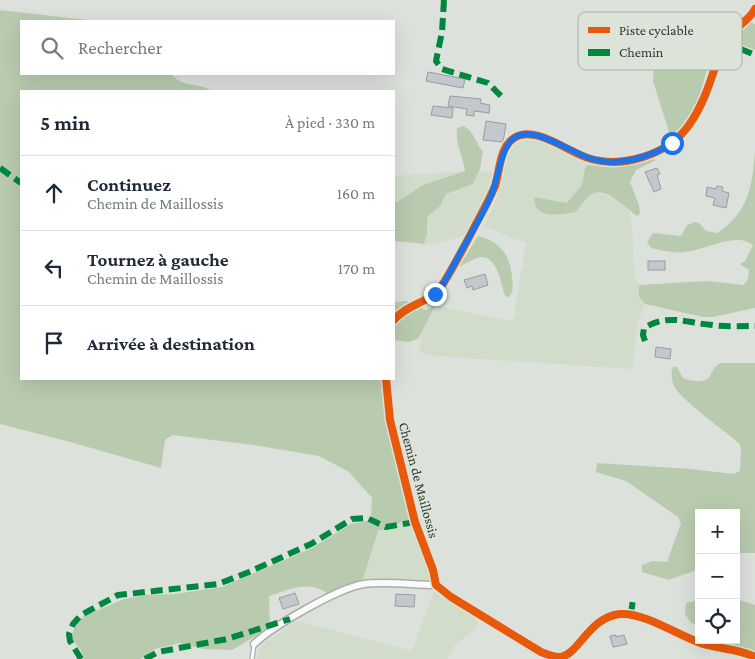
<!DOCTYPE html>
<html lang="fr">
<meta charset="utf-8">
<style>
body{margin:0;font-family:"Crimson Pro",serif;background:#f2f2f3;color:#1f2937}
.controls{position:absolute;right:15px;bottom:15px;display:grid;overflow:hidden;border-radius:0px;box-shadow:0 5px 20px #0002}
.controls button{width:45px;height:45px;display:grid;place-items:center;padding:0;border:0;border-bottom:1px solid #e0e1e3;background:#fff;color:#1f2937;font:25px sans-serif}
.stop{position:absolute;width:15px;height:15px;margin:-11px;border:4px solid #1a73e8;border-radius:50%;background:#fff}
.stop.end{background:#1a73e8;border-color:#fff;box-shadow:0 1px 5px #0008}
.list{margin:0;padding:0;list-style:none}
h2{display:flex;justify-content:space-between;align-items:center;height:65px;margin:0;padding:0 20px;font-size:21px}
h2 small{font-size:16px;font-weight:400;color:#747a83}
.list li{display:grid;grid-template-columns:32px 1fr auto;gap:15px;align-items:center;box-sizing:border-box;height:75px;padding:0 20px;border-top:1px solid #e0e1e3}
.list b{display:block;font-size:19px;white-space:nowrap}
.list p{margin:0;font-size:16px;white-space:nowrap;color:#747a83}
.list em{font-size:16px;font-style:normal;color:#747a83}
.icon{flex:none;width:28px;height:28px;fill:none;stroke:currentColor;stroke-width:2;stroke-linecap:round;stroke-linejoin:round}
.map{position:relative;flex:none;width:755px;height:659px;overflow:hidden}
.search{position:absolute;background:#fff;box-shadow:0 5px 20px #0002;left:20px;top:20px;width:375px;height:55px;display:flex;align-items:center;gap:12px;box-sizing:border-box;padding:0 18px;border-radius:0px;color:#747a83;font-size:19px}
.panel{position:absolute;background:#fff;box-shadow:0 5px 20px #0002;left:20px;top:90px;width:375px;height:290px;border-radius:0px}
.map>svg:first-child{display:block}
.green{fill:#d1ddca}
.forest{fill:#b9cbaf}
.building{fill:#c3c7ce;stroke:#9b9d9d}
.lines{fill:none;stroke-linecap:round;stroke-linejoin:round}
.lane-casing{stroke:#abaeaa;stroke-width:5.5}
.street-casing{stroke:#abaeaa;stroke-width:9}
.lane{stroke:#fafafa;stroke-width:3}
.street{stroke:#fafafa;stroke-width:6}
.quiet{stroke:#00873e;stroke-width:6;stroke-dasharray:12 6;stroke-linecap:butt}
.cycleway-casing{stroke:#dce4d9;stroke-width:11}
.cycleway{stroke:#e8590c;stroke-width:8}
.route{stroke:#1a73e8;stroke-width:6}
.labels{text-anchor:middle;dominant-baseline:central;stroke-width:4.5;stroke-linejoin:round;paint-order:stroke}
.street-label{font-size:14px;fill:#353833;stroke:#dce4d9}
.key{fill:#dce4d9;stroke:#aab0a7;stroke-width:1}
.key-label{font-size:14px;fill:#353833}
</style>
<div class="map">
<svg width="755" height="659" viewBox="0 0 755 659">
<rect width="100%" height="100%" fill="#dde1dc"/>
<g class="green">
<path d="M523,137C545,137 566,153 585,162L588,165L585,168L582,185L567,203L536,197L576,212L590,194L598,192L619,201L629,211L632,227L634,274L639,285V297L645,304L637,325L633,369L435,356L419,352L422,332L435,306L513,321L526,243L484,227L497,198L503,178L508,150L516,140Z"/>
<polygon points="465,171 423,185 397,202 394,202 394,176"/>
<path d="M496,171C490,194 477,214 466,235L440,243L424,244L427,234V217L440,206L446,194L473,184L479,172Z"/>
<polygon points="410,519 431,574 430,582 363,579 378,531"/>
<polygon points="434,591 480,619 474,630 455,645 447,659 257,659 260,647 267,641 297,621 412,651"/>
</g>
<g class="forest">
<path d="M0,10L96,21H21V74H171C183,88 198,82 212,91H21V379H382L383,405L410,519L378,531L363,579L327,593C308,580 289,589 269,596L270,628L232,650L204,649L179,643L155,649L140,659H84L81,651L73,640L72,635L75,626L84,616L124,599L145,595L175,594L222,587L312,548L351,524L371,520L372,498L349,472L319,456L254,445L172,435L165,440L161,468L74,443L0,424Z"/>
<polygon points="725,12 755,24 755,50 721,36 709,63 697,104 685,124 671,138 653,81 654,62 661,48 694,28 700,20 709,14"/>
<path d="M464,126C475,133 475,142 483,152L480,169L473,184L446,194L440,206L427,217V234L424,244L394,241V202H397L423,185L465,171C463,156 455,144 457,128Z"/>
<path d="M755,151V308L713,317H703L645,304L639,297V285L707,281L744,285L748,279L749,270L740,264L745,261L753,245C737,231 704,250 686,252C675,254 662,250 651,248L647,242L653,233L681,236L687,225L695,222L699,223L706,231L717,233C749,212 752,187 755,151Z"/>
<path d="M650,158L656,160L636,170L630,182L639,205L640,214L637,216C626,209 606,186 592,194C586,197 580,207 576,212C561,214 535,221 534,198L535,197L567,203L582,185L585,168L588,165L614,167Z"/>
<path d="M478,236C500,241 511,256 512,278C513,286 514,290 509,297L505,296C501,284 498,257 481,257C474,258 465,264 459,267Z"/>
<polygon points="407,301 426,310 435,306 418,339 408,342 394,340 394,302"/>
<path d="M720,363H755V553H736V513H699V569L669,580L642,572V565L653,561L667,562L681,523L678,517L626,481L596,472L597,463L691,469L734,474L740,471L741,448L739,443C725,431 681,400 674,386C671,380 671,372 673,367H677L683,378C691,381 705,384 710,376C714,369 713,368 720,363Z"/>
<polygon points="736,599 755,605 755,654 733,645 732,640 736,640"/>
<polygon points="699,600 699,624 698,625 691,623 685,614 686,603"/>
</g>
<g class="building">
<polygon points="428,72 465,79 463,88 426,81"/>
<polygon points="450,96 481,99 480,103 490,105 489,113 474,111 474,116 466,115 467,109 448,106"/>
<polygon points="433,106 453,108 452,118 431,115"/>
<polygon points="486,121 506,124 503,142 483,140"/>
<polygon points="657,168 660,174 657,175 661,189 654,192 645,172"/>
<polygon points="717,186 723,187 722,191 729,193 726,208 713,205 715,198 706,196 707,187 716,189"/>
<rect x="648" y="261" width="17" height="9"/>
<polygon points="485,274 488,285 473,290 472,286 467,288 464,280"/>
<polygon points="656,347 671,349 670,359 655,357"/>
<polygon points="295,593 299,604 283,609 279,598"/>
<polygon points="396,594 415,595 414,607 395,606"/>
<polygon points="616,635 616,637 624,635 627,644 613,647 610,636"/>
</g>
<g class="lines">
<defs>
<polyline id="lane" points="252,659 254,645"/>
<g id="street">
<path d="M394,320C407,304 429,303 441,287C455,265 466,243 478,220C484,209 490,198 495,186C500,171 499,148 514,138C534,124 568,152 588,158C622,169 668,155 689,125C707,100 713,70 724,42C732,28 748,23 755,9"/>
<polyline points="386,379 390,420 415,522 433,570 436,585"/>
<path d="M436,585L451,597L541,652C547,654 552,657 559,657C578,657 588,617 620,614C644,612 679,636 703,644C720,649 739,649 755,657"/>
<path d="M254,644C273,626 338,588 364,584C387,581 413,585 436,585"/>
</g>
</defs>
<use href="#lane" class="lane-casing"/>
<use href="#street" class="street-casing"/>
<use href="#lane" class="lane"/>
<use href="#street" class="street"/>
<g class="quiet">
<polyline points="444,0 442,32 436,61 442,69 488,83 501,96"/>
<polyline points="724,42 755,55"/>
<polyline points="0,168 21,183"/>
<path d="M645,341L643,335L644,328C669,313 686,323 712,325C726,327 741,326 755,326"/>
<polyline points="631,614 633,599"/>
<polyline points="81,659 70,641 69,634 73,624 81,615 118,595 218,584 249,572 311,544 352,519 367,518 386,527 415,522"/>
<polyline points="145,659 158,652 227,639 290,619"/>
</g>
<defs>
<g id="cycleway">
<path d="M394,320C407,304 429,303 441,287C455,265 466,243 478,220C484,209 490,198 495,186C500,171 499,148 514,138C534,124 568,152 588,158C622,169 668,155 689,125C707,100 713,70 724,42C732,28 748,23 755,9"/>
<path d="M386,379L390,420L415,522L433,570L436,585L451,597L541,652C547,654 552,657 559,657C578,657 588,617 620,614C644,612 679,636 703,644C720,649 739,649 755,657"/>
</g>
</defs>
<use href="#cycleway" class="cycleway-casing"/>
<use href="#cycleway" class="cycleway"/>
</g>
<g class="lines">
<path class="route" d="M435,294C446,283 452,268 459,255C470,236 481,217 490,198C498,182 500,148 514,138C534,123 574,156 596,160C621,166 651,157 672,143"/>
</g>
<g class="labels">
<g class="street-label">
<text transform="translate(419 480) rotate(75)">Chemin de Maillossis</text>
</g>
</g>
<rect x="578" y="12" width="164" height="58" rx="8" class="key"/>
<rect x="588" y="27" width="22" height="6" fill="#e8590c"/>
<rect x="588" y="49" width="22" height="7" fill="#00873e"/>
<g class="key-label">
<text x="619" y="35">Piste cyclable</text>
<text x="619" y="57">Chemin</text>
</g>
</svg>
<div class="controls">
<button>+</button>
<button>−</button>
<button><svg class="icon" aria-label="locate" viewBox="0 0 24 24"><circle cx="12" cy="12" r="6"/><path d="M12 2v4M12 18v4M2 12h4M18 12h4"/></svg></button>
</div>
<div class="stop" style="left:672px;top:143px"></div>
<div class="stop end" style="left:435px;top:294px"></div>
<div class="search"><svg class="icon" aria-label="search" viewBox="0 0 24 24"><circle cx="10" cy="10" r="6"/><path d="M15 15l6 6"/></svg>Rechercher</div>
<section class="panel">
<h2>5 min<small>À pied · 330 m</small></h2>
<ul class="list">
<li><svg class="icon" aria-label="ahead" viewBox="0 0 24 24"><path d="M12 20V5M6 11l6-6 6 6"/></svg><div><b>Continuez</b><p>Chemin de Maillossis</p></div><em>160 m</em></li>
<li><svg class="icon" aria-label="left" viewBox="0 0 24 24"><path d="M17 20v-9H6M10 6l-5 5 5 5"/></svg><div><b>Tournez à gauche</b><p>Chemin de Maillossis</p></div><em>170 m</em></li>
<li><svg class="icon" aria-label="arrive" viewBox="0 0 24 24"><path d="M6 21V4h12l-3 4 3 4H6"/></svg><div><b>Arrivée à destination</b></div></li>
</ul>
</section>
</div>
